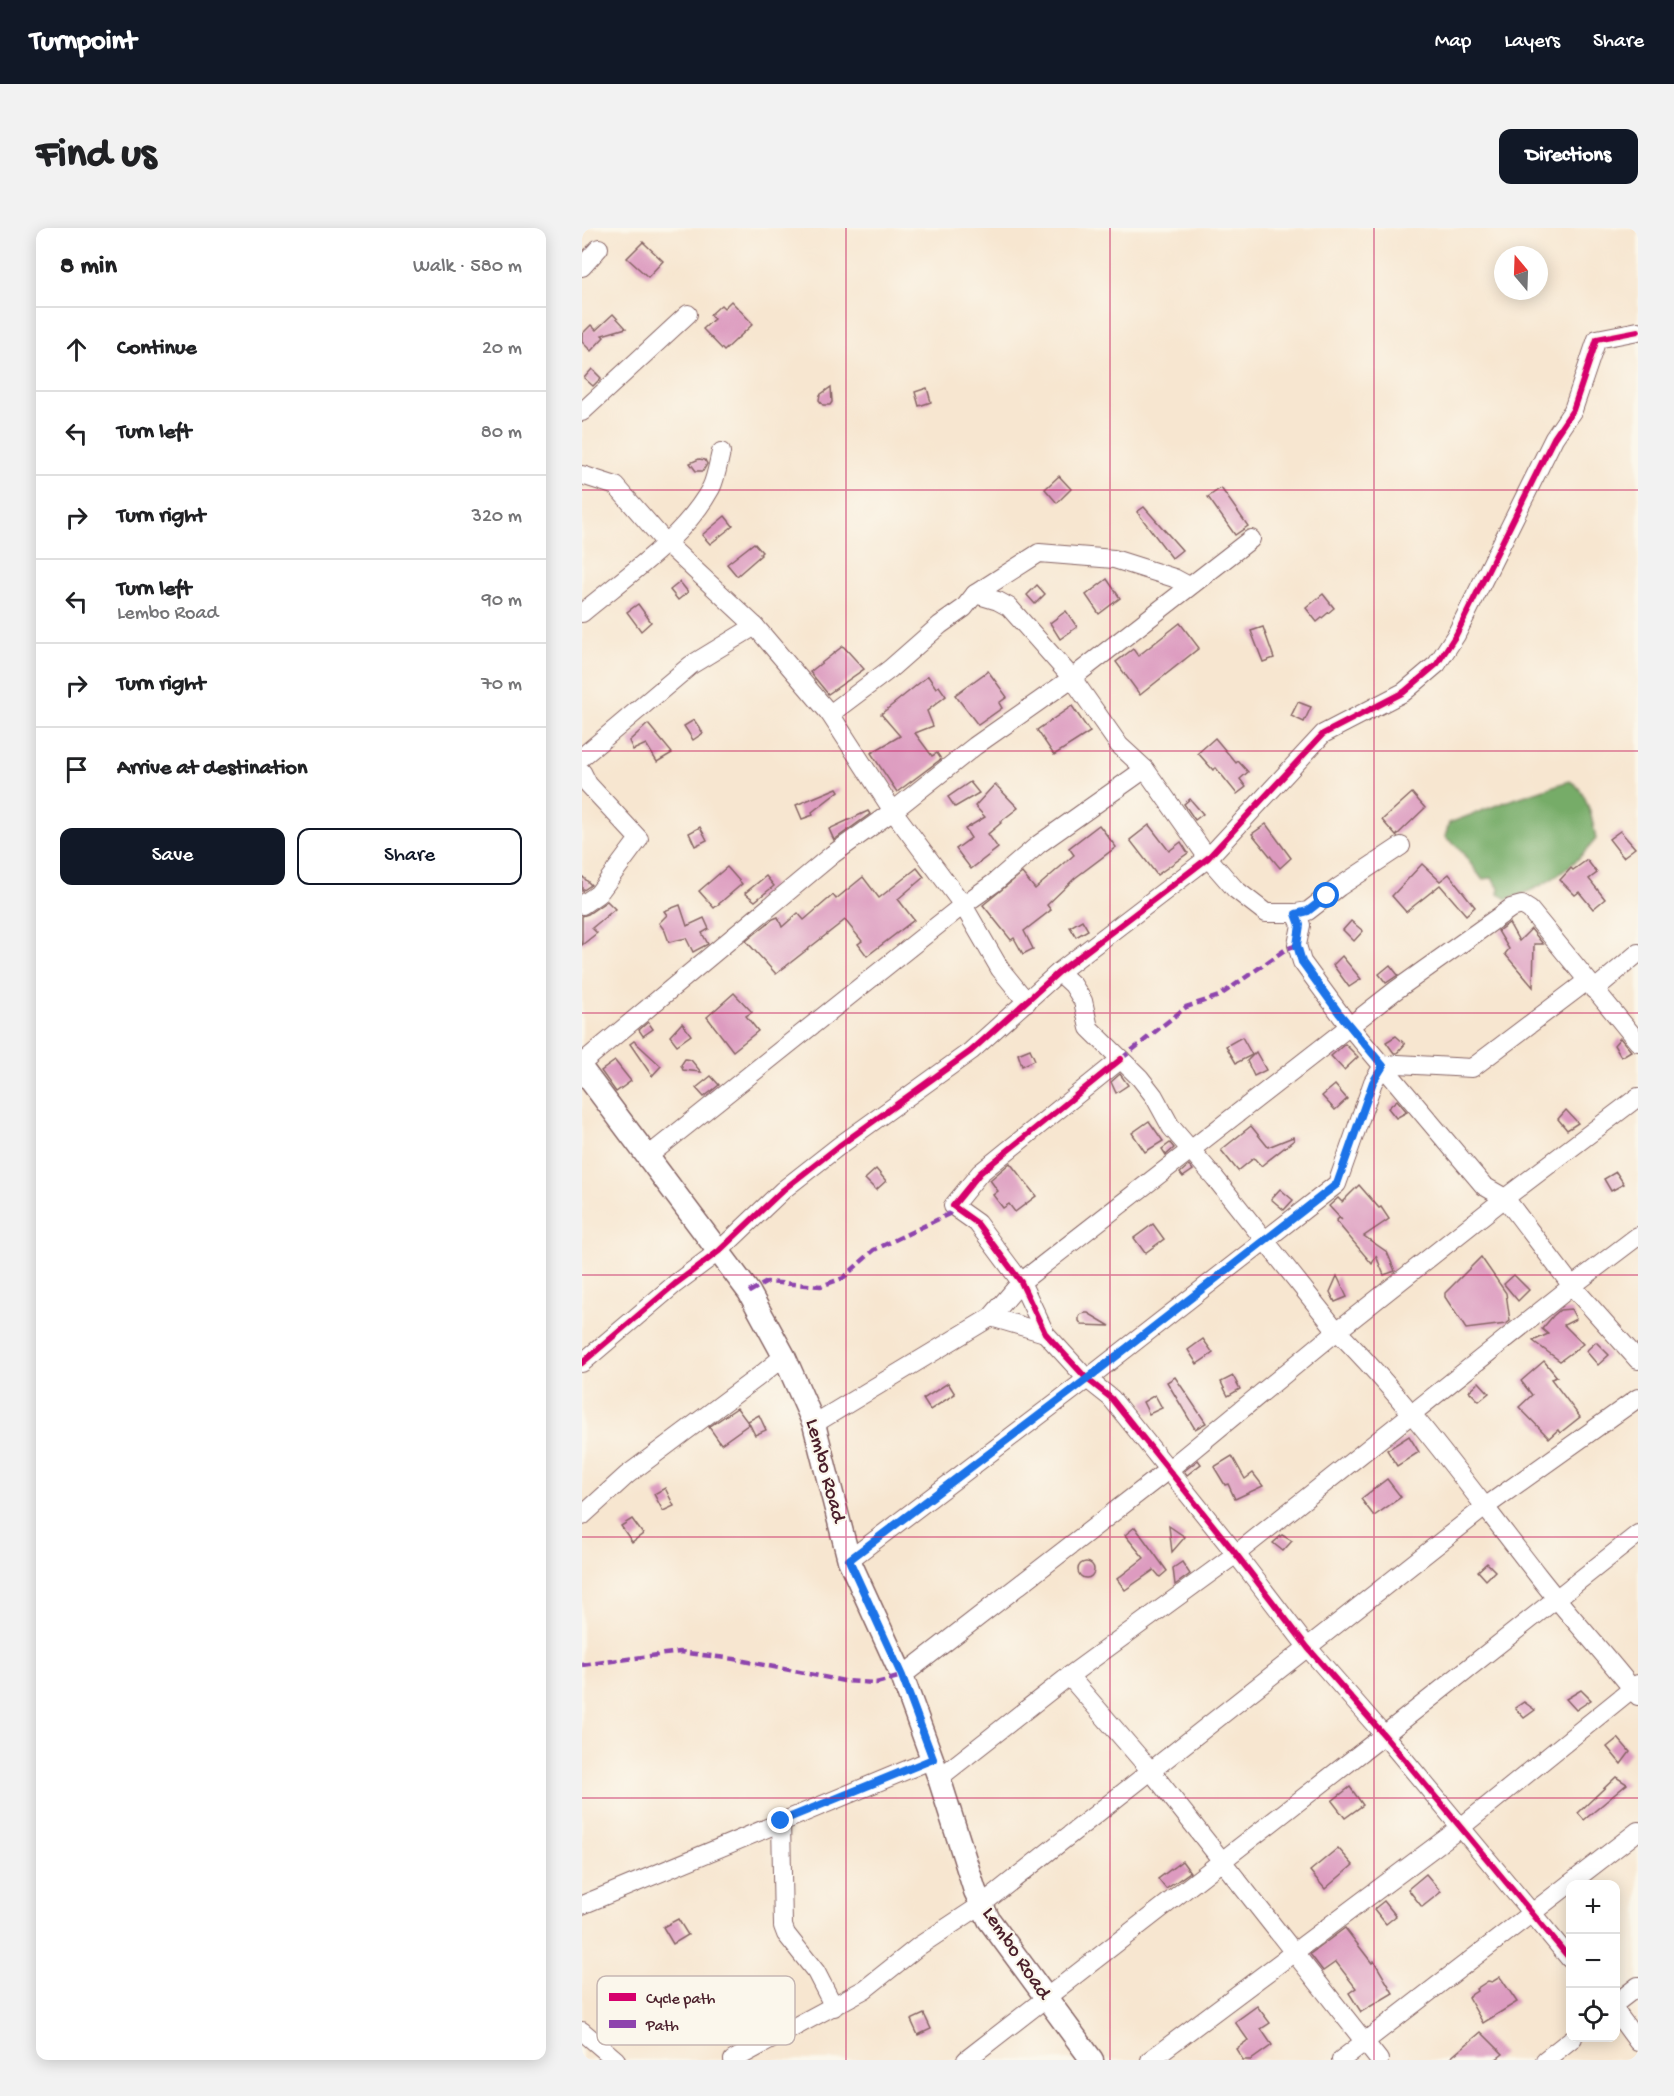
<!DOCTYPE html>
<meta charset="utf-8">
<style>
body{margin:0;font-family:"Gochi Hand",sans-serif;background:#f2f2f2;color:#202124}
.controls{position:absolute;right:18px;bottom:18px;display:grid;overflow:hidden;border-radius:12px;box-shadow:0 3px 15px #0003}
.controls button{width:54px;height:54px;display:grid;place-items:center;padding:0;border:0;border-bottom:2px solid #e0e0e0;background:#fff;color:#202124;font:30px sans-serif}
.compass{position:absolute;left:912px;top:18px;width:54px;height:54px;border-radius:50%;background:#fff;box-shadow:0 3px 15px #0003;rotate:341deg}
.stop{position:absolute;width:18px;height:18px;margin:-14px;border:4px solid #1a73e8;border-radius:50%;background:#fff}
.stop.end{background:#1a73e8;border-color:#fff;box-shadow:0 2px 6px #0008}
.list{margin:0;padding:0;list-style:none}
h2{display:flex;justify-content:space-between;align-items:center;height:78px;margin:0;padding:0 24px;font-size:26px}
h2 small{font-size:20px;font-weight:400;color:#757577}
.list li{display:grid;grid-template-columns:39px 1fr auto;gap:18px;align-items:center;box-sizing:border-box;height:84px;padding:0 24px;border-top:2px solid #e0e0e0}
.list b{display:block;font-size:22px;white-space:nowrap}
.list p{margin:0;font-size:20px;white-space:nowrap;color:#757577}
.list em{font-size:20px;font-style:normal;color:#757577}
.actions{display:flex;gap:12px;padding:18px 24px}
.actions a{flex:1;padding:14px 0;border:2px solid #111827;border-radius:12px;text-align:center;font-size:21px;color:#111827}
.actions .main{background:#111827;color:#fff}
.icon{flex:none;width:33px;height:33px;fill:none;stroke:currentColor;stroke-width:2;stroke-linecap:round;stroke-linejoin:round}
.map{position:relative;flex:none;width:1056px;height:1832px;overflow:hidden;border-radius:12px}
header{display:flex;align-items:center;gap:36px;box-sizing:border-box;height:84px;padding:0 30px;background:#111827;color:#fff}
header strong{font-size:28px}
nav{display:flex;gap:33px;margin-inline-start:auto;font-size:21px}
.intro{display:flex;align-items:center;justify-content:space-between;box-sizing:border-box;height:144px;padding:0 36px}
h1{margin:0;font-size:42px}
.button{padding:15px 27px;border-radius:12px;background:#111827;color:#fff;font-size:21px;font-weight:700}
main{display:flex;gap:36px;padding:0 36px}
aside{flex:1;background:#fff;border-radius:12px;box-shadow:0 3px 15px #0003}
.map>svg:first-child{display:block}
.forest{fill:#76ac68;stroke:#60664a;stroke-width:1.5}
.building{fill:#dd9bc0}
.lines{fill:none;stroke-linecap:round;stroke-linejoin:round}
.minor-casing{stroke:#876565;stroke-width:20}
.tertiary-casing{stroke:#876565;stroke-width:25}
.minor{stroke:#fff;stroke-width:18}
.tertiary{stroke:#fff;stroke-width:22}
.quiet{stroke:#8e44ad;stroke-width:4.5;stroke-dasharray:9 4.5;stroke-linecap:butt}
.cycleway-casing{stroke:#fbf7ec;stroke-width:10}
.cycleway{stroke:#d6006c;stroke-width:6}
.route{stroke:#1a73e8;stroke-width:8}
.grid{fill:none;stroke:#c2185b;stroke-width:1.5;stroke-opacity:0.55}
.labels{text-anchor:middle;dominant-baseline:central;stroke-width:4.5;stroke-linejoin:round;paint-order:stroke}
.street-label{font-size:21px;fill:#4a1f2b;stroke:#fbf7ec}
.key{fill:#fbf7ec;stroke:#c6b6b2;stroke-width:1.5}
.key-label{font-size:16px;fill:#4a1f2b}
</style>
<header>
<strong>Turnpoint</strong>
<nav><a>Map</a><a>Layers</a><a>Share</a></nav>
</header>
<div class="intro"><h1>Find us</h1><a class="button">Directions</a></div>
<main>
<aside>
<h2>8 min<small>Walk · 580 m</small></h2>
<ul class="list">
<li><svg class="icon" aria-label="ahead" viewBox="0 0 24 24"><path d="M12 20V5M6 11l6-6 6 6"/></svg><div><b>Continue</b></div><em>20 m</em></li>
<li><svg class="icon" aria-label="left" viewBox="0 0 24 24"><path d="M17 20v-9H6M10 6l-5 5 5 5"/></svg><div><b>Turn left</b></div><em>80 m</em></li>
<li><svg class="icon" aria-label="right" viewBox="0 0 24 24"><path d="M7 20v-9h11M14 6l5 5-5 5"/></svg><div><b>Turn right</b></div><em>320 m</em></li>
<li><svg class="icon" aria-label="left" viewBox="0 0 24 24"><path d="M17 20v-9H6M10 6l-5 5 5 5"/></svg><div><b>Turn left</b><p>Lembo Road</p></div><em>90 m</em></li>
<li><svg class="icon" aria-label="right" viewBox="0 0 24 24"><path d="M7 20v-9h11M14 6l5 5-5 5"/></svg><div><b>Turn right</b></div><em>70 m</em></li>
<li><svg class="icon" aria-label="arrive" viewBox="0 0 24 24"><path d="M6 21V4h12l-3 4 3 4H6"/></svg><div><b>Arrive at destination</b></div></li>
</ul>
<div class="actions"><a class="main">Save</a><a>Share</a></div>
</aside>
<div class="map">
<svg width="1056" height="1832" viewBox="0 0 1056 1832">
<rect width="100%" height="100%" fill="#fbf7ec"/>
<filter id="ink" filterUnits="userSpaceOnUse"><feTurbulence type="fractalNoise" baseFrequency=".0167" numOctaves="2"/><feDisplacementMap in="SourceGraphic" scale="12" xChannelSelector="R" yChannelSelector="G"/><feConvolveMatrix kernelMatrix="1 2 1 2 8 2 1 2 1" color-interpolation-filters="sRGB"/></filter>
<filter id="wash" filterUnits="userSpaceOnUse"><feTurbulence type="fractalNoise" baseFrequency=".008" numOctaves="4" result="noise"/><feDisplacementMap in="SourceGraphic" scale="24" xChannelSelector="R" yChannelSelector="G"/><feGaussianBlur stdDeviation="1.35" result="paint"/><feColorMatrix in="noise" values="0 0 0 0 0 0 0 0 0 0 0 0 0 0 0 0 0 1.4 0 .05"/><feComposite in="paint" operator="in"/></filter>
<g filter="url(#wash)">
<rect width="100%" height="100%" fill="#f7e6d0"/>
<path class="forest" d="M987,553C1005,559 1011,595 1014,611C991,640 960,661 925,671L916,666L917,660L910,650L900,651L877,620L863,609L867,595L926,573Z"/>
<g id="blocks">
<g class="building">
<polygon points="61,14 81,33 66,49 45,30"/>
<polygon points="149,73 171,96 142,123 121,101 132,91 128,87 139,77 142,80"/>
<polygon points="31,86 44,100 20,107 22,109 9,123 0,114 0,106 9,97 14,102"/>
<polygon points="10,141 19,150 11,158 2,150"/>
<polygon points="249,159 250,174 248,177 241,177 237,172 238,167"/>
<polygon points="345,160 349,174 337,178 333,164"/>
<polygon points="117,231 123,232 125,236 121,243 114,243 108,235"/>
<polygon points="477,248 489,261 475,275 463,261"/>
<polygon points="639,260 666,298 653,307 626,269"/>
<polygon points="562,279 600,322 590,330 555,284"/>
<polygon points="143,288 151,298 128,316 120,307"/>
<polygon points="172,315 180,324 178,326 179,327 155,348 145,336"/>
<polygon points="525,351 538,370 517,386 504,367"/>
<polygon points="98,354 106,364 96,372 88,362"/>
<polygon points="455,357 463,366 453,376 445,367"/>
<polygon points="741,366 752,380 735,394 724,380"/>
<polygon points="56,376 69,394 59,403 45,384"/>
<polygon points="484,383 495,399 478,411 468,395"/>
<polygon points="598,395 617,420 558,467 534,434 551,421 556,428"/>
<polygon points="681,399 692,430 681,434 669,403"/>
<polygon points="261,418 282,441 246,466 228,444"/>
<polygon points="406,443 425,469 417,475 420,480 396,497 373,467"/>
<polygon points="346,448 354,460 357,458 364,468 345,483 351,498 333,505 350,528 355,525 359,531 315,564 289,525 318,508 299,486"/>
<polygon points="716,474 729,479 722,494 709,488"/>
<polygon points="490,478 508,504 472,527 455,502"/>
<polygon points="112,492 121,505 111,512 102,498"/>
<polygon points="66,496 90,525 75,534 64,516 51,522 47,513"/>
<polygon points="633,510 654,535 656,533 666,544 658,551 664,559 655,566 634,540 631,542 616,525"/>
<polygon points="388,554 397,565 373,579 366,569"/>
<polygon points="413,556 436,580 418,594 419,595 406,606 416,620 389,641 374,621 389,610 383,601 403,589 393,578"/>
<polygon points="255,560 257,563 230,584 231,587 220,591 214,577"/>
<polygon points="830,565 843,580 814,608 800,592"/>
<polygon points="608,571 621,586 613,592 602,576"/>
<polygon points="286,583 288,586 252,612 247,601"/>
<polygon points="684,596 709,630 698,640 670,606"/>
<polygon points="517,597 534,619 493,650 465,677 469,682 442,703 451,721 441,726 432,710 429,712 401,677 440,645 453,661 492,627 487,620"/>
<polygon points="567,597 587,623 599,614 606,625 575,647 548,612"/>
<polygon points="118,599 125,612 113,618 107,605"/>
<polygon points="1038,603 1053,620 1041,629 1027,611"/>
<polygon points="1005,632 1015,645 1007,651 1023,671 1011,681 997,664 993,667 978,652 989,640 991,642"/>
<polygon points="840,636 858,653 867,646 893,679 884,687 858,657 824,684 810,668"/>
<polygon points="145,639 160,656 132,680 117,663"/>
<polygon points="335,640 342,649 316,671 332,692 285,728 276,716 280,713 263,692 194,746 164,713 191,691 196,689 200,699 216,685 222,692 251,667 254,671 281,649 297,670"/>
<polygon points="0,648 9,657 0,663"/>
<polygon points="184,648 192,658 173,673 163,665"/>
<polygon points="25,673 33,681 10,700 15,705 0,717 0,688 6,686"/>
<polygon points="98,677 105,698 122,690 127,701 120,705 126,716 111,724 104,710 87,714 83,703 77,695 85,687 82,683"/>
<polygon points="500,692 506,702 494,709 488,699"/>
<polygon points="769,693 781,703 772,713 761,702"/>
<polygon points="927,695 937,713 949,701 961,716 952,716 951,759 923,726 927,721 916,703"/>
<polygon points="760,728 779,751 767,759 751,737"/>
<polygon points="808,737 816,747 804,755 797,746"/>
<polygon points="152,765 170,784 164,788 176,803 151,823 125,789"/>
<polygon points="66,794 71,801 61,808 57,802"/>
<polygon points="100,795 109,807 95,817 88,808"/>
<polygon points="814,808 823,816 815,825 812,825 804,814"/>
<polygon points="660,809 670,827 654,835 644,818"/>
<polygon points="1038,810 1049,823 1039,829 1032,817"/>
<polygon points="52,813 79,838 70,848 48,816"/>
<polygon points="763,816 776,829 762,842 749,828"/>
<polygon points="448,821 453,832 440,838 436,826"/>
<polygon points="674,824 684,842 672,848 665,833"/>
<polygon points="103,831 109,832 119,844 101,842 99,837"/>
<polygon points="33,833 49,853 34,864 19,843"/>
<polygon points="538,846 546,857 534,865 529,854"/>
<polygon points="129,848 137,857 122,869 114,860"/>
<polygon points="753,857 765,871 753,882 740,868"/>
<polygon points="815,872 825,884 814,890 806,880"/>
<polygon points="984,882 996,895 985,902 976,891"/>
<polygon points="567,893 581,913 563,924 550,905"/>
<polygon points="669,898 686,919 711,909 712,912 679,938 672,930 656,943 639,922"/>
<polygon points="588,915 592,920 584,927 580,921"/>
<polygon points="428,935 454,968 433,984 427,976 421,980 411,967 416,963 408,952"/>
<polygon points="607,937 611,942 601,949 598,945"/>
<polygon points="294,941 304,953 294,962 283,951"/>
<polygon points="1034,944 1042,956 1029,963 1022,951"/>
<polygon points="777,957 797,980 799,979 807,991 782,1008 805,1024 813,1043 802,1047 794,1028 790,1036 754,993 757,990 760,992 747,978 756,970 760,974"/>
<polygon points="698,961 711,972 702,982 689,971"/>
<polygon points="571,996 582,1011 563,1025 552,1010"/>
<polygon points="899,1029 924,1065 928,1093 924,1096 884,1101 863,1069 863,1065"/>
<polygon points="932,1047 947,1062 936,1073 922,1056"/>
<polygon points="755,1048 765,1069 753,1074 748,1064"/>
<polygon points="989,1081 994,1091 982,1097 1001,1116 978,1133 951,1113 966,1106 960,1101 971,1088 978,1082"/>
<polygon points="504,1085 506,1085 528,1098 500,1097 497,1093 497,1089 499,1086"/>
<polygon points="621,1111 631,1125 615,1136 606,1122"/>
<polygon points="1014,1114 1027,1127 1016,1137 1004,1123"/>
<polygon points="962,1133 975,1149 969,1151 998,1189 978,1205 976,1202 967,1210 937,1179 950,1167 939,1153"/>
<polygon points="651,1148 658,1161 646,1168 639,1154"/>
<polygon points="593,1149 624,1195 613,1201 585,1154"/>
<polygon points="897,1154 907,1165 897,1173 887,1163"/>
<polygon points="366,1155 373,1166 348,1182 341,1171"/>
<polygon points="573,1167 580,1180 567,1186 561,1174"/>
<polygon points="155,1180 167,1196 139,1216 127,1199"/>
<polygon points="177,1187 184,1202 173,1207 166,1193"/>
<polygon points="827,1208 837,1224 815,1238 805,1222"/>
<polygon points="650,1228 663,1251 671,1245 681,1258 653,1271 646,1256 643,1257 632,1239"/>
<polygon points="616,1232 619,1236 605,1247 602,1243"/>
<polygon points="805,1251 819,1269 792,1288 779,1271"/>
<polygon points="83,1260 92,1278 81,1283 72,1266"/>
<polygon points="50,1291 61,1306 50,1314 39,1298"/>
<polygon points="587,1298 603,1309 590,1324"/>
<polygon points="553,1299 585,1343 578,1349 572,1342 543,1362 535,1351 562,1330 543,1307"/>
<polygon points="700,1307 710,1313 701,1323 691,1315"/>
<polygon points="600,1334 608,1346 593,1357 591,1340"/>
<circle cx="504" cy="1342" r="8"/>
<polygon points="905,1335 913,1343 904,1352 896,1343"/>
<polygon points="999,1462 1009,1472 994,1482 984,1471"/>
<polygon points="942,1474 953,1482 942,1490 933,1480"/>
<polygon points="1036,1510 1048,1524 1039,1536 1025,1519"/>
<polygon points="1034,1549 1045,1556 1002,1592 996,1585"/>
<polygon points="768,1559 781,1577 763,1590 750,1573"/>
<polygon points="756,1620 771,1637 743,1661 728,1643"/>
<polygon points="600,1633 608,1644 584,1661 576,1651"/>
<polygon points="844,1646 859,1664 840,1679 826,1661"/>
<polygon points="802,1673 814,1688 804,1696 792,1681"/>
<polygon points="96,1691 106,1707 91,1716 81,1699"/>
<polygon points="763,1700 790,1735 792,1733 811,1765 779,1784 767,1765 774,1760 754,1734 741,1743 728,1726"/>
<polygon points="918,1749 935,1774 901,1795 886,1769 895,1763 894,1761 906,1753 910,1754"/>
<polygon points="675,1778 688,1795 679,1801 690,1817 669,1832 661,1832 654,1821 666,1812 653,1794"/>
<polygon points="342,1786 349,1801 336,1807 329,1792"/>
<polygon points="899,1804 921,1826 913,1832 866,1832"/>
</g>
</g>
</g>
<g filter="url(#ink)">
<use href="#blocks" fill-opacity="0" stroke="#876565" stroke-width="1.5"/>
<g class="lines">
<defs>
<g id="minor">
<polyline points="0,39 17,20"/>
<polyline points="0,184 106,86"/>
<polyline points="0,247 34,258 84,315 173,398 248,486 311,583 381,677 412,655 457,616 563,541"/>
<polyline points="393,366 457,325 532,331 592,350 607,358"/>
<path d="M0,385C43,349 102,310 129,260C134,250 136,236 139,224"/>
<polyline points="248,486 308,441 358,397 382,380 393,366 416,373 427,379 490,450 537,517 563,541 626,630 653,661 684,685 714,685 726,683 757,659 819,618"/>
<polyline points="0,529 109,437 173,398"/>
<polyline points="0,544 6,556 57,611 16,666 0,677"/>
<polyline points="714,685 719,697 715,717 720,734 767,798 902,958 923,970 990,1058 1056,1132"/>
<path d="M477,744L491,757L501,773L507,800L558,850L572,868L589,899L633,950L755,1103C830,1178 892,1266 957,1349C989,1390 1024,1427 1056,1468"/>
<polyline points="1012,762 1056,725"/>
<polyline points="539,831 398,945 371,978 395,995 439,1054 463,1105 505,1151 529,1170 654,1326 726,1420 802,1507 988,1731"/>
<polyline points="0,835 251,626 311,583 393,518 490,450 669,311"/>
<polyline points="65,929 381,677 418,741 445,774"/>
<polyline points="409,1089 463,1105"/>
<polyline points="0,1135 93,1056 137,1023 201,962 257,918 389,823 477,744 626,630 741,506 822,464 855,436 874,407 972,210 991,182 1015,111 1056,103"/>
<polyline points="232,1196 409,1089 439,1054 814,762 929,680 940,677 948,682 1056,814"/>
<polyline points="0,1288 45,1247 180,1146 202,1128"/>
<polyline points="267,1332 505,1151 755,956 791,854 801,838 816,836 890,840 1005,753"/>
<polyline points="320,1448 586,1242 755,1103 923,970 1056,869"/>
<polyline points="487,1448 569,1543 797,1832"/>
<polyline points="357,1550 487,1448 654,1326 990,1058 1056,1008"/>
<polyline points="199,1593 201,1698 204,1706 234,1744 252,1779"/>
<polyline points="0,1677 351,1531"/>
<polyline points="1034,1775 1056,1758"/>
<polyline points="1034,1784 1056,1814"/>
<polyline points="0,1803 34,1832"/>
<polyline points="151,1832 283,1761 337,1718 399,1677 903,1279 1056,1170"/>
<polyline points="384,1832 802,1507 1056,1306"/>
<polyline points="568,1832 878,1600 1056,1456"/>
<polyline points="759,1832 1056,1603"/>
<polyline points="963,1832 991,1810"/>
</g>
<polyline id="tertiary" points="0,841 167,1064 202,1128 232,1196 267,1332 320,1448 357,1550 393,1663 407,1692 510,1832"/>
</defs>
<use href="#minor" class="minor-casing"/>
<use href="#tertiary" class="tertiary-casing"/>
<use href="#minor" class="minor"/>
<use href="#tertiary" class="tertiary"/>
<g class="quiet">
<polyline points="539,831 604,779 637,768 704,721 715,717"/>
<polyline points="167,1064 185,1054 239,1058 261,1050 292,1022 367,986 371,978"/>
<polyline points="0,1437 98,1424 152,1431 262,1453 294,1455 320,1448"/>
</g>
<defs>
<g id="cycleway">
<polyline points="539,831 398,945 371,978 395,995 439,1054 463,1105 505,1151 529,1170 654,1326 726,1420 802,1507 988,1731"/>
<polyline points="0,1135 93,1056 137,1023 201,962 257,918 389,823 477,744 626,630 741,506 822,464 855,436 874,407 972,210 991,182 1015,111 1056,103"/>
</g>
</defs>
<use href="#cycleway" class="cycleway-casing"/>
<use href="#cycleway" class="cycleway"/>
</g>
</g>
<g class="lines" filter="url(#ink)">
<polyline class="route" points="199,1593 351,1531 320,1448 267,1332 505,1151 755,956 791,854 801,838 757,785 720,734 715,717 718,697 714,686 726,683 745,668"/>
</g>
<path class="grid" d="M264,0V1832M528,0V1832M792,0V1832M0,262H1056M0,523H1056M0,785H1056M0,1047H1056M0,1309H1056M0,1570H1056"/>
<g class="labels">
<g class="street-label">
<text transform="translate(242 1243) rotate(75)">Lembo Road</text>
<text transform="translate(433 1726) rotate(56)">Lembo Road</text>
</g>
</g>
<rect x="15" y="1748" width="198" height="69" rx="9" class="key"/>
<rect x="27" y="1765" width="27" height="8" fill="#d6006c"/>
<rect x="27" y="1792" width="27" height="8" fill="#8e44ad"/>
<g class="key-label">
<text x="64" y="1775">Cycle path</text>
<text x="64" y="1802">Path</text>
</g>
</svg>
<div class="controls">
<button>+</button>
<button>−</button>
<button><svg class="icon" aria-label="locate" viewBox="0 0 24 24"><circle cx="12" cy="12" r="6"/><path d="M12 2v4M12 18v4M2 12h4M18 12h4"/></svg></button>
</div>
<svg class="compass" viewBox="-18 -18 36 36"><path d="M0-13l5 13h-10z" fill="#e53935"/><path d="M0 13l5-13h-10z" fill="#757577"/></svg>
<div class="stop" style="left:745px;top:668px"></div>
<div class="stop end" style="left:199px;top:1593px"></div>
</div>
</main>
